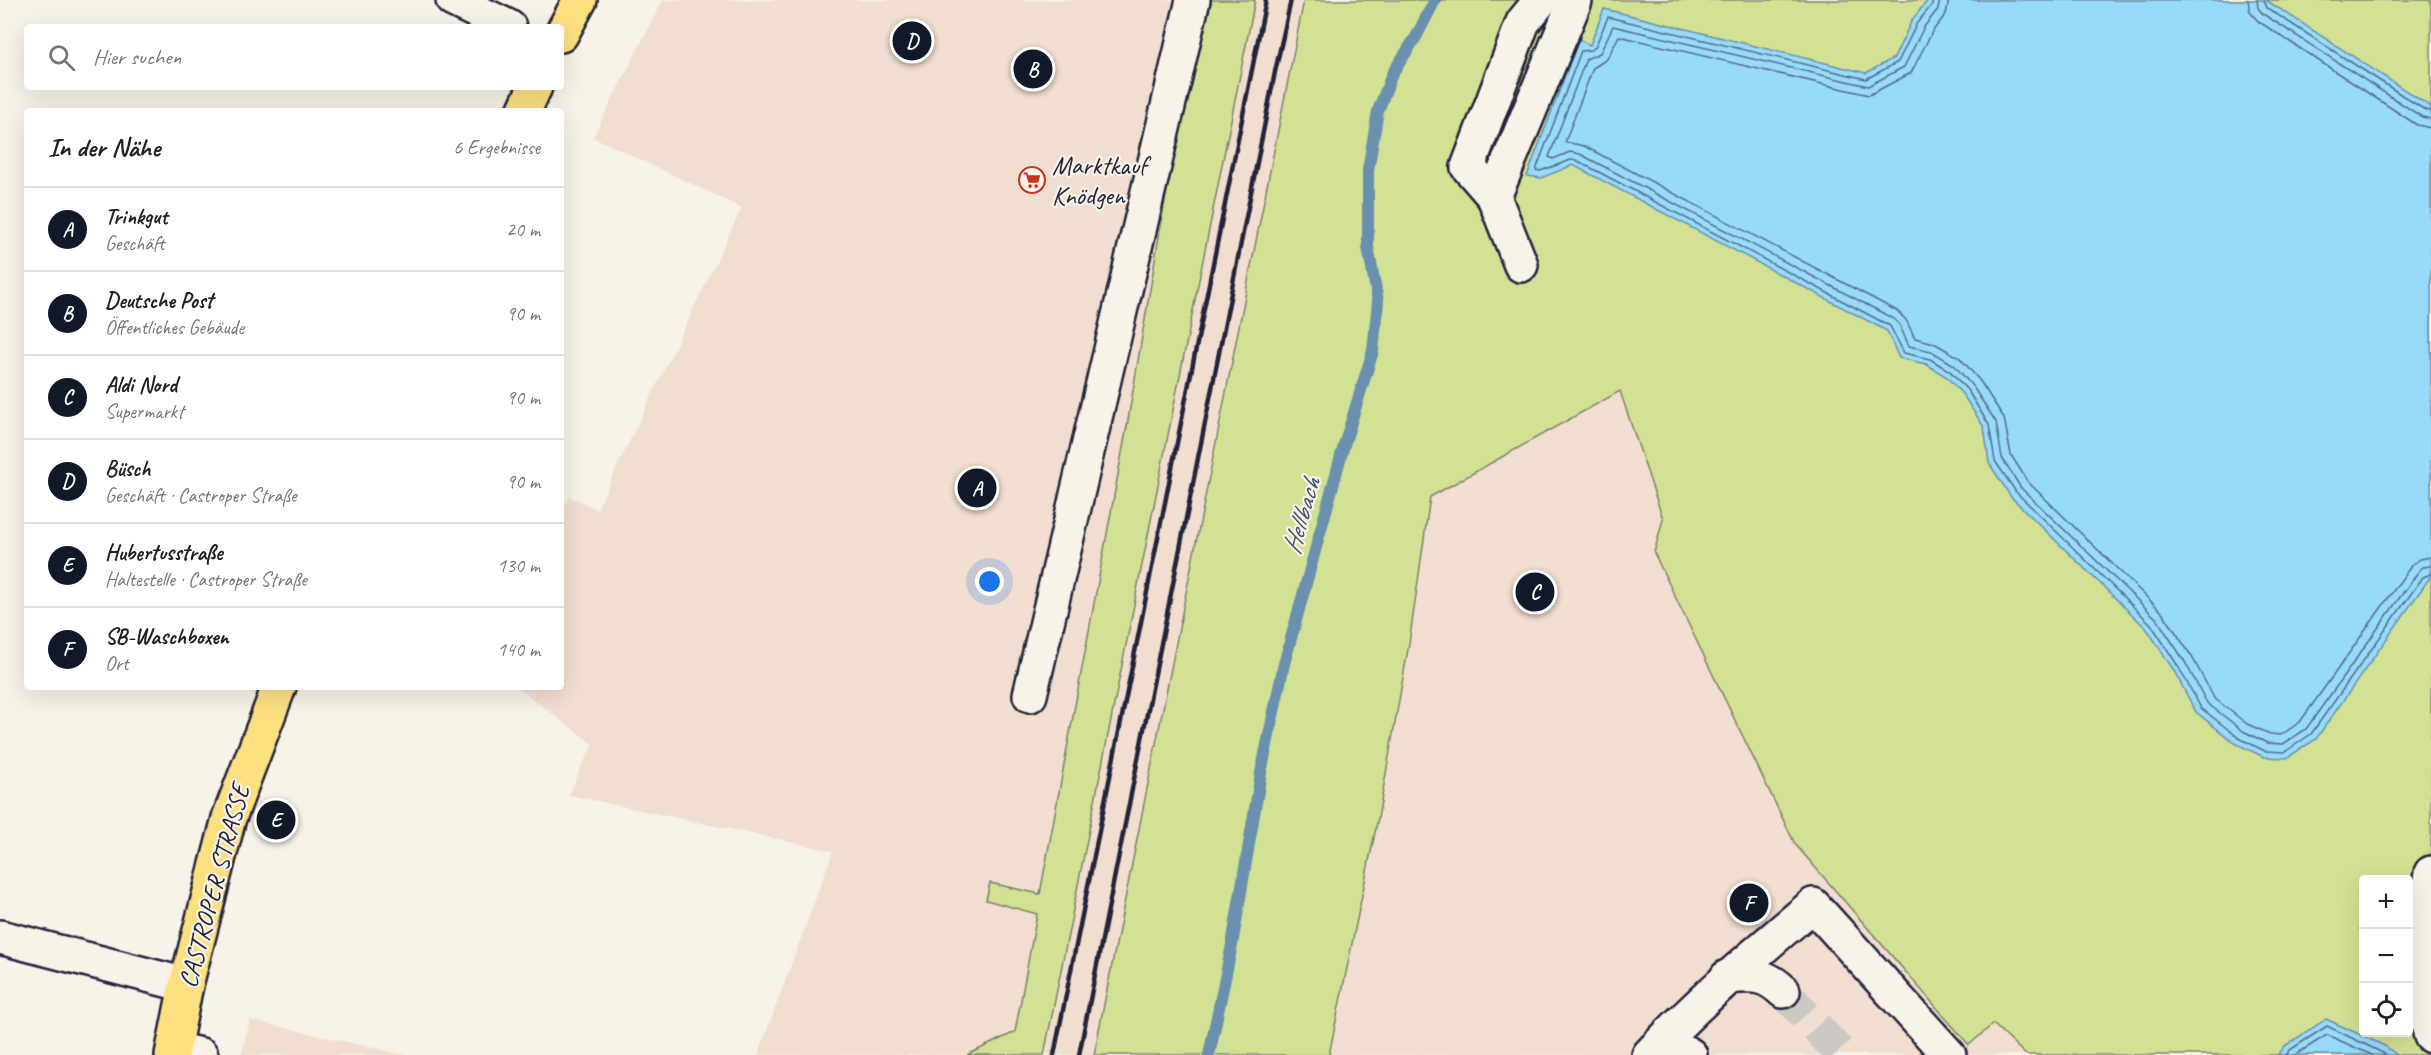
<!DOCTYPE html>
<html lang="de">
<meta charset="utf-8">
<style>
body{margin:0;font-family:Caveat,sans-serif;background:#f2f2f2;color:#202124}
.controls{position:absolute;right:18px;bottom:18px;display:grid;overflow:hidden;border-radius:6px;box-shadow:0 6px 24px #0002}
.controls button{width:54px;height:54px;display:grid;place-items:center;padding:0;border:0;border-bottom:2px solid #e0e0e0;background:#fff;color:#202124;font:30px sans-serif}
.you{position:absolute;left:990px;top:582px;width:21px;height:21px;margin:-15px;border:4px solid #fff;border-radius:50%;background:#1a73e8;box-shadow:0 0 0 9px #1a73e833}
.badge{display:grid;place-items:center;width:39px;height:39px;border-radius:50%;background:#111827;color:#fff;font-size:20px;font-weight:700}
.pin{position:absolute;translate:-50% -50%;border:3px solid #fff;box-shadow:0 2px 6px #0006}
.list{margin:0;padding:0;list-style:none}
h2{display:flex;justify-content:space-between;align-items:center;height:78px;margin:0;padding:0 24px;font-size:26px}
h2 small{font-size:20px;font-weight:400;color:#757577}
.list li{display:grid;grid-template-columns:39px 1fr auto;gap:18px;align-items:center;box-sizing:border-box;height:84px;padding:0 24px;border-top:2px solid #e0e0e0}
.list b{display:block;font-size:22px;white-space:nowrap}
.list p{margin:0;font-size:20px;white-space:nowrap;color:#757577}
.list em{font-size:20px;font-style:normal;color:#757577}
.icon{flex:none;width:33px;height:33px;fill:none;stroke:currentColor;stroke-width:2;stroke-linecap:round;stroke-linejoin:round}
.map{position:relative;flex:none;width:2431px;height:1055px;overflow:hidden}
.search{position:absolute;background:#fff;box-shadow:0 6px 24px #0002;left:24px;top:24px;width:540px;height:66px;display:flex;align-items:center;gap:15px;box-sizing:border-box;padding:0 21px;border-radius:6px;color:#757577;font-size:22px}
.panel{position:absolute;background:#fff;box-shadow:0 6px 24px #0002;left:24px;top:108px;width:540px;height:582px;border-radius:6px}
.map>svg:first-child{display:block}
.built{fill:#f1ded0}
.green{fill:#d2e194;stroke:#7a8268;stroke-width:1.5;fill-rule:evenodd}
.water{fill:#98dafa;stroke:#6990ae;stroke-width:1.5}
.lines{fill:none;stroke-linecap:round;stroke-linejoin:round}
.shore{stroke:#516c87;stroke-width:1.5}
.stream{stroke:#6990ae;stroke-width:12}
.minor-tunnel{stroke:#ccc9c5;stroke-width:33;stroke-dasharray:33 16;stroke-linecap:butt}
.minor-casing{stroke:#22223b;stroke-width:38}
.major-casing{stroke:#22223b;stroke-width:38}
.minor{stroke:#f7f3e8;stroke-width:33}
.major{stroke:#fce080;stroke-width:33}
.rail{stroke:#22223b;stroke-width:4.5}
.labels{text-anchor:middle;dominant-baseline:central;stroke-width:4.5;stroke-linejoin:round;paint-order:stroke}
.poi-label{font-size:26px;fill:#22223b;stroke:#f7f3e8;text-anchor:start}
.street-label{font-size:26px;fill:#22223b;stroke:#f7f3e8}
.water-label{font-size:27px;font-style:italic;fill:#40506b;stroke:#f7f3e8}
</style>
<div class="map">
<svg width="2431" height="1055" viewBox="0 0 2431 1055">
<rect width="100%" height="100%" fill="#f7f3e8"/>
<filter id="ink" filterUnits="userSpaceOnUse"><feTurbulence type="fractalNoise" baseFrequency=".0167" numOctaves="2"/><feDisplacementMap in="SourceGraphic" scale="12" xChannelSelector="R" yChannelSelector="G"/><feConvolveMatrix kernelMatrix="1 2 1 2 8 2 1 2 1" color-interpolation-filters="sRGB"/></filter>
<g filter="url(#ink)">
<g class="built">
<polygon points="663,0 1209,0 1173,153 1127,426 1015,1032 967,1055 758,1055 833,851 569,795 581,767 594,745 517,687 561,687 561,514 569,496 597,509 742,208 593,137"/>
<polygon points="1255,0 1309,0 1224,397 1094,1055 1044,1055"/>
<polygon points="1621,384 2043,1055 1311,1055 1433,475"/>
<polygon points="250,1020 406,1055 241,1055"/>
</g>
<g class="green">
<polygon points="1209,0 1255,0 1044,1055 967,1055 1015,1032 1037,914 986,900 990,883 1040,894 1127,426 1173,153"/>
<path d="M1304,0H2431V1055H2026L1993,1024L1969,1045L1795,844L1654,553L1663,519L1620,391L1430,497L1409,644L1379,813L1329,1055H1094ZM2364,880H2408V1032H2364Z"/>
</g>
<g class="water">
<polygon points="1928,0 2266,0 2431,107 2431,576 2316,739 2287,758 2264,757 2235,743 2196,712 2173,669 2147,629 2011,497 1989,463 1984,427 1963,395 1947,377 1926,364 1899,358 1887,331 1573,165 1541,178 1527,176 1579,39 1590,45 1604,9 1866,73 1894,58 1912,20"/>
<polygon points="2326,1019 2385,1046 2397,1055 2278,1055 2285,1046"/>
</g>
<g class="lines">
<g class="shore">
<polyline points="1933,0 1932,5 1917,23 1898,62 1866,79 1608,17 1595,47 1591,50 1581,51 1536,170 1540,171 1571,160 1576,160 1890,326 1904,353 1930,359 1951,372 1968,391 1989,425 1995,461 2016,492 2151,624 2178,666 2201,708 2239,738 2265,751 2285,752 2311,734 2423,577 2431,574"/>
<polyline points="1940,0 1938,9 1924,27 1904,67 1868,86 1613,26 1600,53 1586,59 1549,157 1553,159 1570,152 1580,154 1894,319 1899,324 1909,346 1931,351 1954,365 1973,387 1996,422 2002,458 2021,488 2157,619 2185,662 2207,703 2243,731 2267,743 2283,744 2306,729 2418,572 2423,567 2431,566"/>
<polyline points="1949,0 1946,14 1932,32 1911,73 1869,95 1619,36 1607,59 1593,68 1565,142 1584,146 1897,311 1906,320 1915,338 1934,343 1960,358 1980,381 2004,418 2011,455 2028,482 2163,613 2192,657 2214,698 2247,724 2270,734 2281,735 2300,722 2411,566 2420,559 2431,557"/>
<polyline points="2248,0 2250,12 2258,21 2417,125 2431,128"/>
<polyline points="2257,0 2258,8 2263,14 2422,117 2431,119"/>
<polyline points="2264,0 2267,8 2425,110 2431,111"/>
<polyline points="2286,1055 2290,1050 2327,1026 2387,1055"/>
<polyline points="2295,1055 2327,1035 2372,1055"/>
</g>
<polyline class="stream" points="1209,1055 1232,945 1261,773 1284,664 1344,445 1373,351 1378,301 1368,247 1368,170 1378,111 1392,74 1416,37 1435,0"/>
<polyline class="minor-tunnel" points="1783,991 1842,1055"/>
<defs>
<g id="minor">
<polyline points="453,0 509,27"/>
<polyline points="1494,197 1575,1 1573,0"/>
<polyline points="1521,265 1494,197 1468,167 1523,22 1541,0"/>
<polyline points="1030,695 1193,0"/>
<polyline points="2431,873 2418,987 2431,1036"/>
<polyline points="0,937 186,985"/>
<path d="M1727,977C1752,975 1764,973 1783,991"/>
<polyline points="174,1049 201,1055"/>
<path d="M1649,1055C1700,1000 1756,953 1813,905L1949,1055"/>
<path d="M1651,1055C1664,1050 1677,1047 1690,1055"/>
</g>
<g id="major">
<polyline points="561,35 580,0"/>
<polyline points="524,111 535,87"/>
<polyline points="172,1055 186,985 229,818 279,687"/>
</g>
</defs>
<use href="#minor" class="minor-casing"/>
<use href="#major" class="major-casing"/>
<use href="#minor" class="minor"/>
<use href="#major" class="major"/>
<g class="rail">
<polyline points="1054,1055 1266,0"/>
<polyline points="1079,1055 1275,72 1291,0"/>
</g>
</g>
</g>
<defs>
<symbol id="supermarket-ring" viewBox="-11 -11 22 22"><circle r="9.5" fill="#f7f3e8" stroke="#c8321e" stroke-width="1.5"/><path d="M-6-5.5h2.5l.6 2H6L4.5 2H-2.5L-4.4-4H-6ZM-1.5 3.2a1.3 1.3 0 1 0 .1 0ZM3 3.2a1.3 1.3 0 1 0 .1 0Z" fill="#c8321e"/></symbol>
</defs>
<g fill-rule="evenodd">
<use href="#supermarket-ring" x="1017" y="165" width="30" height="30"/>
</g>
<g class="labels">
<g class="poi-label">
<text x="1052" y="165">Marktkauf<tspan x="1052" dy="30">Knödgen</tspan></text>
</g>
<g class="street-label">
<text transform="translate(214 886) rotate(-75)">CASTROPER STRASSE</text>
</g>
<g class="water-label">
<text transform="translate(1301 516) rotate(-74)">Hellbach</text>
</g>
</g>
</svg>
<div class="controls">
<button>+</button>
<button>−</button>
<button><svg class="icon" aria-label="locate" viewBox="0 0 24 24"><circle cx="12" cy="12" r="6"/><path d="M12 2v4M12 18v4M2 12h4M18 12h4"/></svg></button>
</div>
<div class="you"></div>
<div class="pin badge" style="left:977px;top:488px">A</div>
<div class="pin badge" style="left:1033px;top:69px">B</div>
<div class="pin badge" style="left:1535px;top:592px">C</div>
<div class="pin badge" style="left:912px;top:41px">D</div>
<div class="pin badge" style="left:276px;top:820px">E</div>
<div class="pin badge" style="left:1749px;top:903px">F</div>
<div class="search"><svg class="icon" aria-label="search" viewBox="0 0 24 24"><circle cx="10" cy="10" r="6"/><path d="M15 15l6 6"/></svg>Hier suchen</div>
<section class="panel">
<h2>In der Nähe<small>6 Ergebnisse</small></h2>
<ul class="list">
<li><span class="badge">A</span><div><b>Trinkgut</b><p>Geschäft</p></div><em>20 m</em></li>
<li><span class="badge">B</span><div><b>Deutsche Post</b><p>Öffentliches Gebäude</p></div><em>90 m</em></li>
<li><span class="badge">C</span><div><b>Aldi Nord</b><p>Supermarkt</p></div><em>90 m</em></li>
<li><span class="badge">D</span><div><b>Büsch</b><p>Geschäft · Castroper Straße</p></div><em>90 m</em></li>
<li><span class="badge">E</span><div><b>Hubertusstraße</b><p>Haltestelle · Castroper Straße</p></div><em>130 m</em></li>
<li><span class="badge">F</span><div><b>SB-Waschboxen</b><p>Ort</p></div><em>140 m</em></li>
</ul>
</section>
</div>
